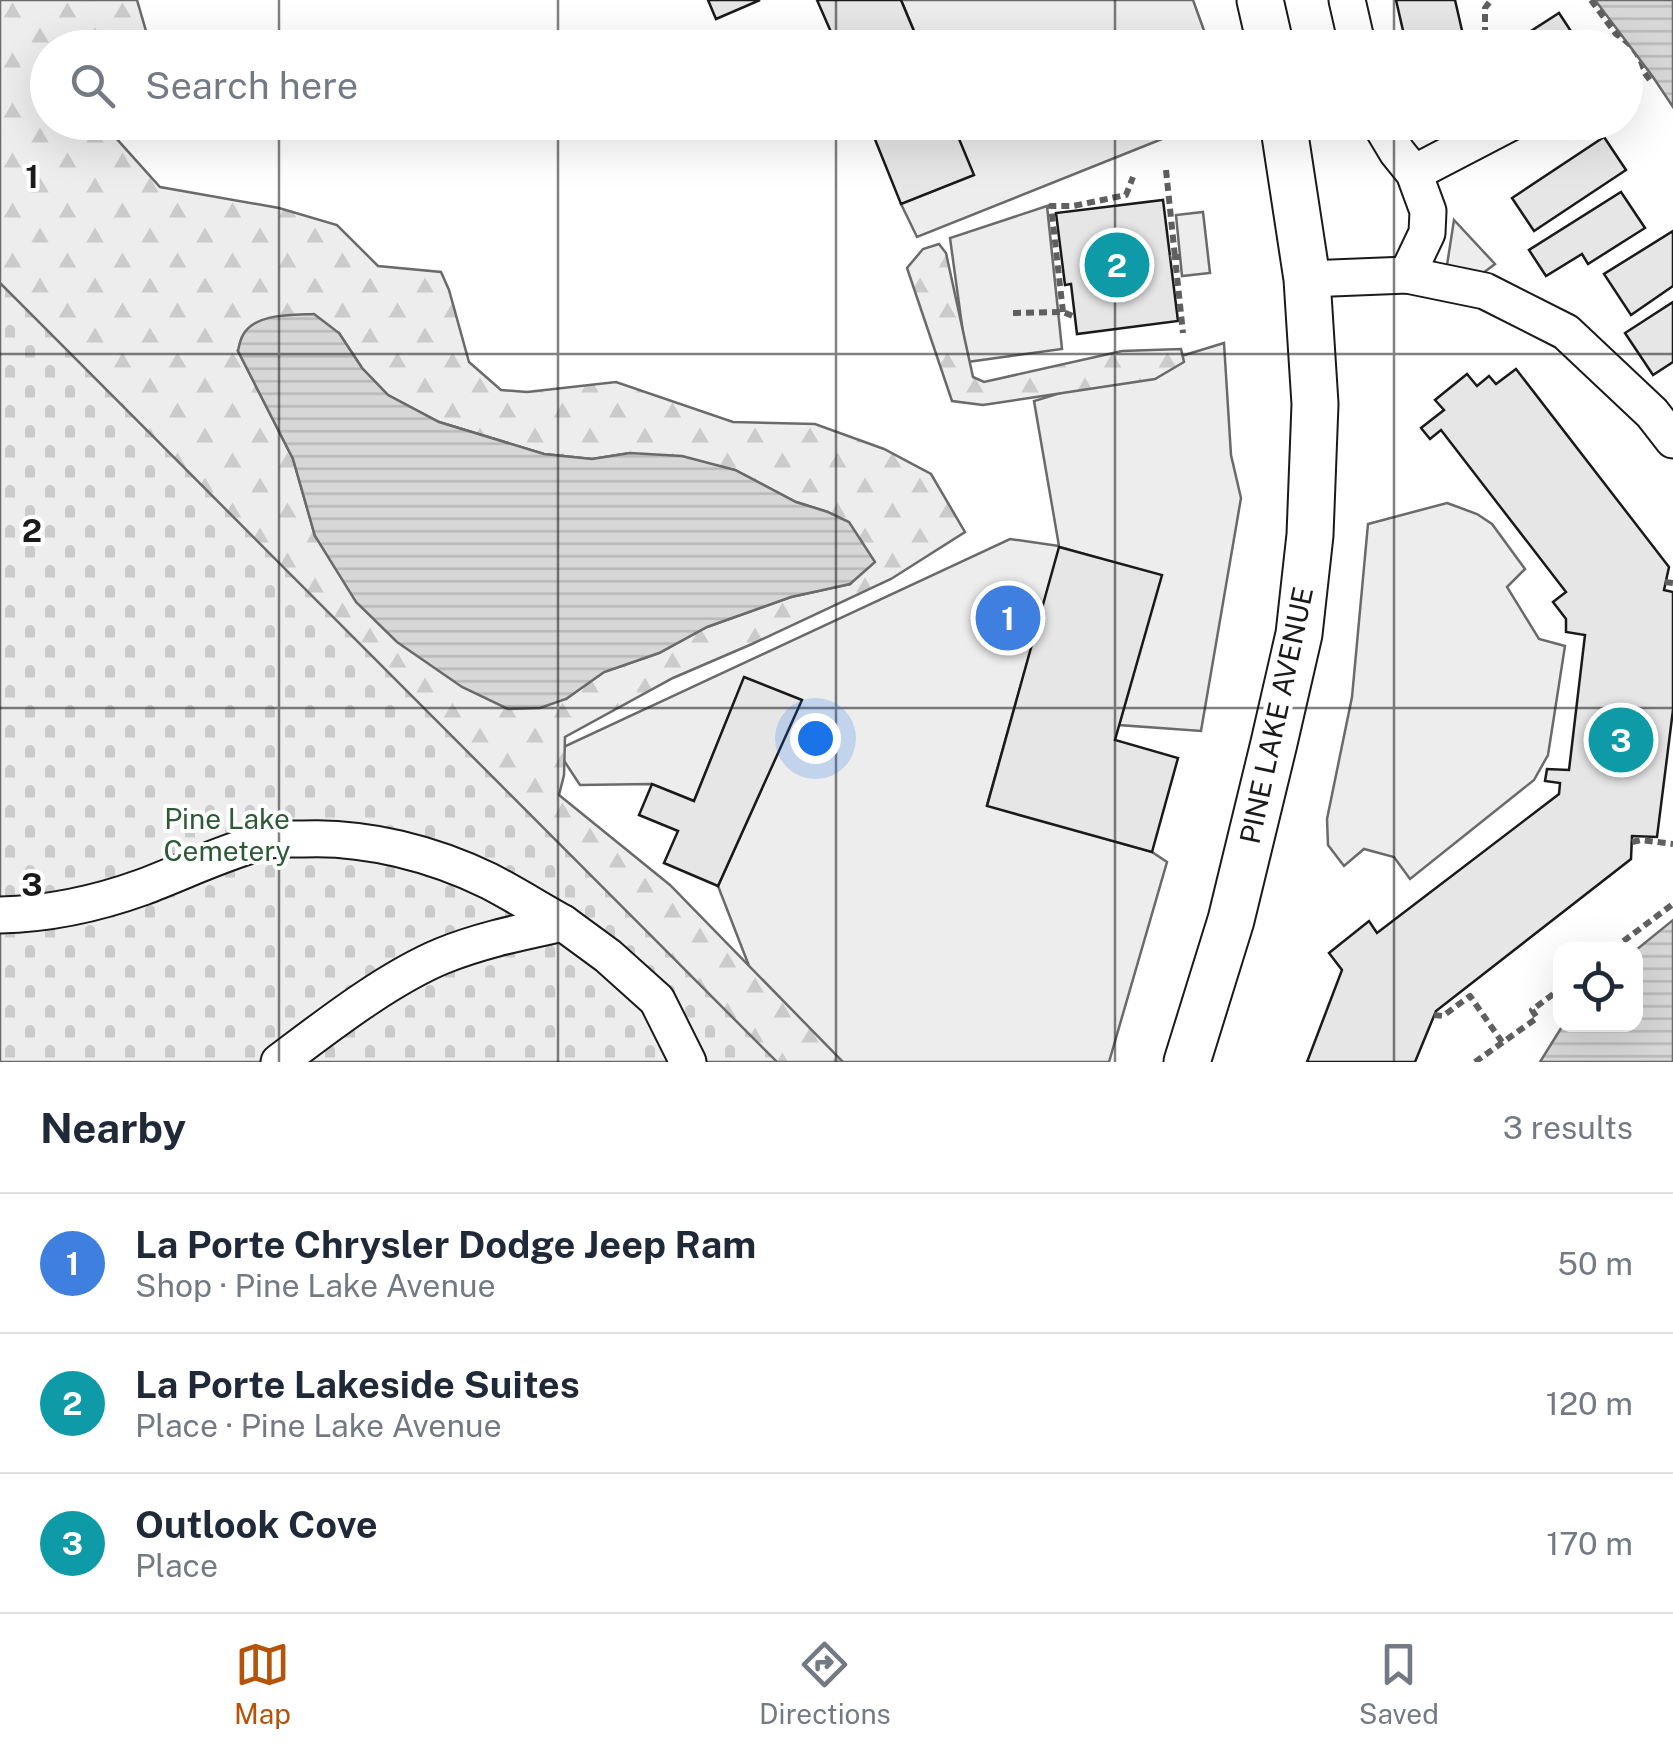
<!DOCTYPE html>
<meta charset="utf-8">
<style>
body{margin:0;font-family:"Public Sans",sans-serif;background:#f6f6f7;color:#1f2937}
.controls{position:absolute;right:30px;bottom:30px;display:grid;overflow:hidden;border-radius:20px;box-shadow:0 10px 40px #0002}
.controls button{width:90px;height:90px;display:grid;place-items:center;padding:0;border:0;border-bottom:2px solid #e0e1e3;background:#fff;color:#1f2937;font:50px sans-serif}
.you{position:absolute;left:815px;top:738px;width:35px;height:35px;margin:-25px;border:8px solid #fff;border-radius:50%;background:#1a73e8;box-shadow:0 0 0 15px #1a73e833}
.badge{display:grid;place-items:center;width:65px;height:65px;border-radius:50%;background:#b45309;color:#fff;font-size:32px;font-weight:700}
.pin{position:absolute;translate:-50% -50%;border:5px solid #fff;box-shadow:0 2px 10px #0006}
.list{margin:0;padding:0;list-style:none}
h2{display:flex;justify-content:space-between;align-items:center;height:130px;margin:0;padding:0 40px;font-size:42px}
h2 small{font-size:32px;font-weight:400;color:#747a83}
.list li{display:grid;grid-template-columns:65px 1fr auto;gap:30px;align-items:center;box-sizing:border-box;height:140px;padding:0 40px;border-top:2px solid #e0e1e3}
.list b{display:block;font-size:38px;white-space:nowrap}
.list p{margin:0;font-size:32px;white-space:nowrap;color:#747a83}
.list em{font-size:32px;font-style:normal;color:#747a83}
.icon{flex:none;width:55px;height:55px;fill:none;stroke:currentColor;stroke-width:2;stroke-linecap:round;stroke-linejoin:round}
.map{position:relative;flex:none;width:1673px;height:1062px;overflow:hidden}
.search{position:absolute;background:#fff;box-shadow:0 10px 40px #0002;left:30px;right:30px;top:30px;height:110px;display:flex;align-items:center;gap:25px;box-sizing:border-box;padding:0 35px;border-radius:55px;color:#747a83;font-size:38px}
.sheet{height:550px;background:#fff}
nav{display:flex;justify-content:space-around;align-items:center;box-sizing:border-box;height:140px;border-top:2px solid #e0e1e3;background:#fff;font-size:28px;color:#747a83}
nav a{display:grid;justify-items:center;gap:5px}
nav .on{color:#b45309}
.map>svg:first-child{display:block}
.built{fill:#ededed;stroke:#6a6a6a;stroke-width:2.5}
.forest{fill:url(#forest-firs);stroke:#6a6a6a;stroke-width:2.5;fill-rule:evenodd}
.cemetery{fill:url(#cemetery-stones);stroke:#6a6a6a;stroke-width:2.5}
.water{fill:url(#water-rules);stroke:#6a6a6a;stroke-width:2.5}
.building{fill:#e6e6e6;stroke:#1a1a1a;stroke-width:2.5}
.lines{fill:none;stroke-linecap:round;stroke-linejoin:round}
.minor-casing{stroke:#1a1a1a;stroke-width:39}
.major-casing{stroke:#1a1a1a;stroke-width:49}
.path{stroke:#5f5f5f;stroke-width:6;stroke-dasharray:8 5;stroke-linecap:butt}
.minor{stroke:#fff;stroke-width:35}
.major{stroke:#fff;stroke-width:45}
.grid{fill:none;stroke:#1a1a1a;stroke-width:2.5;stroke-opacity:0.55}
.labels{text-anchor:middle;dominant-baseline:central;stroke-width:8;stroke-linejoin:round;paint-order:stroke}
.street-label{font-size:28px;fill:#1a1a1a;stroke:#fff}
.park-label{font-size:28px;fill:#2b5a34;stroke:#fff}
.grid-label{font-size:32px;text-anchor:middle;font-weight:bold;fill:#1a1a1a;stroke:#fff;stroke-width:8;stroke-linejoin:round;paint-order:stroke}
</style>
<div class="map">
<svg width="1673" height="1062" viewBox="0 0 1673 1062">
<defs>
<pattern id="forest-firs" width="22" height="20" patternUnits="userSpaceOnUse" patternTransform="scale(2.5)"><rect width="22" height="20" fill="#ededed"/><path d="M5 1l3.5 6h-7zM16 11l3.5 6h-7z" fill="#cbcbcb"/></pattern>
<pattern id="cemetery-stones" width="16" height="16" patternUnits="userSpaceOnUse" patternTransform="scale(2.5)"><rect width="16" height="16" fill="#ededed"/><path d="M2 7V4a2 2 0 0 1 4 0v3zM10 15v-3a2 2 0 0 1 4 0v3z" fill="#cbcbcb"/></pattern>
<pattern id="water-rules" width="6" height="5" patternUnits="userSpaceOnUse" patternTransform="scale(2.5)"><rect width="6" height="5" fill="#d7d7d7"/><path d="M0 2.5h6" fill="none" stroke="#b8b8b8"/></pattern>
</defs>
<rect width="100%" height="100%" fill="#fff"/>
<g class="built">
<polygon points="901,0 1193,0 1210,47 921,47"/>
<polygon points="952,123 1202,123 917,237 901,204 973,175"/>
<polygon points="1047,206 1062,349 967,362 950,238"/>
<polygon points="1203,212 1210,273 1182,276 1176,215"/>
<polygon points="1454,220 1495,264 1475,279 1447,265"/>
<polygon points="1224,343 1231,455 1241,498 1201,731 1119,725 1161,576 1060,547 987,805 1152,852 1167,862 1109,1062 832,1062 756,984 718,886 801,700 744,678 694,801 652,784 580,785 557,750 1010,539 1059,546 1034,401"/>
<polygon points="1447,503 1477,514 1492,524 1525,569 1507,587 1539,639 1565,646 1548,755 1534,780 1410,879 1394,857 1364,849 1344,866 1328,845 1327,819 1352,697 1368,524"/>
</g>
<g class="forest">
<path d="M0,0H137L148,38L144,47L48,48V122L110,123L107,128L160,187L279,208L337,225L378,266L441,272L449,290L469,362L501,390L527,392L616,382L733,422L815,424L884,449L931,474L965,532L891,579L752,644L673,678L565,737L564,775L559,795L670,885L843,1062H732L0,324ZM339,333L362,368L388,395L439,422L544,454L592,459L630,453L735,470L796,502L828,512L850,584L791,597L707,627L659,653L604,672L566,699L315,536L293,459L238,351Z"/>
<polygon points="939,244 946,253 973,377 984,382 1122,351 1181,349 1184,362 1155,379 983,405 952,401 907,268 923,249"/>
</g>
<polygon class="cemetery" points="0,283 777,1062 0,1062"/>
<g class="water">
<polygon points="1595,0 1673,0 1673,107 1653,77"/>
<path d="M314,314L339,333L362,368L388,395L439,422L544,454L592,459L630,453L682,456L735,470L796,502L828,512L849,522L875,562L850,584L791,597L707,627L659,653L604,672L566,699L540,708L508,709L462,687L397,642L356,602L315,536L293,459L238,351C239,346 240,340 243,335C255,313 292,315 314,314Z"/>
<polygon points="1673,920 1673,1062 1540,1062 1563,1025 1636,1024 1636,950"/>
</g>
<g class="building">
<polygon points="708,0 760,0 716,19"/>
<polygon points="817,0 901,0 921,48 838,48"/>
<polygon points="1396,0 1455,0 1466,48 1407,48"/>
<polygon points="1559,13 1582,48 1517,48 1514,42"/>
<polygon points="868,122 952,122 974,175 901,204"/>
<polygon points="1604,137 1626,170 1534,231 1512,198"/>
<polygon points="1621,192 1645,228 1588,264 1582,254 1546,276 1529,250"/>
<polygon points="1163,200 1178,321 1077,334 1071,284 1065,285 1056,213"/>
<polygon points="1673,231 1673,286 1631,315 1604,274"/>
<polygon points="1673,302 1673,362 1653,375 1625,333"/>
<polygon points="1516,369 1669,567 1664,590 1673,592 1673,710 1657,837 1632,836 1631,859 1436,1011 1415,1062 1307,1062 1342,970 1329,953 1369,921 1377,933 1559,794 1560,783 1545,781 1547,769 1569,770 1585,635 1566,632 1566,619 1553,602 1566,592 1441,430 1430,439 1421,428 1444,410 1435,400 1467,374 1477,386 1489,376 1496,384"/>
<polygon points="1059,547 1162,575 1115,740 1178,758 1152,852 987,806"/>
<polygon points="744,677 802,700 718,886 664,863 678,831 639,815 652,784 694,801"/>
</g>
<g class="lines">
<defs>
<g id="minor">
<polyline points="1347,0 1358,48"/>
<polyline points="1379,122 1397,152 1414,173 1428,211 1427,233 1407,275"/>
<polyline points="1414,173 1512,122"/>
<polyline points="1307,279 1407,275 1485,291 1566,332 1652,413 1673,440"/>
<path d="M0,915C49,914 96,904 143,887C183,872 223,852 265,841C277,838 291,839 303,839C365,836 434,854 489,881C514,894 538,909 563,923C522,932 481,940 442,956C387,979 327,1026 279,1062"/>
<polyline points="563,923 608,956 657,1000 688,1062"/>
</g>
<g id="major">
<polyline points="1260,0 1271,48"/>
<polyline points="1187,1062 1231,920 1274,743 1299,634 1310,535 1315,404 1307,279 1283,122"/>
</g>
</defs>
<use href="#minor" class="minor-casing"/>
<use href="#major" class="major-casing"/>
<g class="path">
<polyline points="1591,0 1652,83"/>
<polyline points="1485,48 1485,8 1491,0"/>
<polyline points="1166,170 1175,257 1170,258"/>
<polyline points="1180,257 1175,257 1183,333"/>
<polyline points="1063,312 1051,206 1073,206 1126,195 1133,177"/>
<polyline points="1013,313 1063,312 1075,317"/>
<polyline points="1665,582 1673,583"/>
<polyline points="1632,842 1641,840 1673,844"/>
<polyline points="1613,949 1673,904"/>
<polyline points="1434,1015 1443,1016 1470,996 1502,1042"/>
<polyline points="1475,1062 1537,1018 1532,1010 1560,989"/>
</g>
<use href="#minor" class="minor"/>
<use href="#major" class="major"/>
</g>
<path class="grid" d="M279,0V48M558,0V48M836,0V48M1115,0V48M1394,0V48M279,122V1062M558,122V1062M836,122V1062M1115,122V1062M1394,122V1062M0,354H1673M0,708H1673"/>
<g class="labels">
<g class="street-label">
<text transform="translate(1276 715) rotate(-78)">PINE LAKE AVENUE</text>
</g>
<g class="park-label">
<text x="227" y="818">Pine Lake<tspan x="227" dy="32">Cemetery</tspan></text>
</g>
</g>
<g class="grid-label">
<text x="32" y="188">1</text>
<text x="32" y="542">2</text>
<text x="32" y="896">3</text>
</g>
</svg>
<div class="controls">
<button><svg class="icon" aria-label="locate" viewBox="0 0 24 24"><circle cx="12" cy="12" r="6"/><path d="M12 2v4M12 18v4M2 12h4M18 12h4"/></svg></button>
</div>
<div class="you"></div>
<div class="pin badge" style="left:1008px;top:618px;background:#3f7fe0">1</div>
<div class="pin badge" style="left:1117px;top:265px;background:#0f9aa8">2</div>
<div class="pin badge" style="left:1621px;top:740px;background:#0f9aa8">3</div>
<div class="search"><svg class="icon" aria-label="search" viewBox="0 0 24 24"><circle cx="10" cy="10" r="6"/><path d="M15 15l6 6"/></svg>Search here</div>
</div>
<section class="sheet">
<h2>Nearby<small>3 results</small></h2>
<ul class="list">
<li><span class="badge" style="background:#3f7fe0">1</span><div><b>La Porte Chrysler Dodge Jeep Ram</b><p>Shop · Pine Lake Avenue</p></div><em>50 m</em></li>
<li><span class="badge" style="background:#0f9aa8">2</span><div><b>La Porte Lakeside Suites</b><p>Place · Pine Lake Avenue</p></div><em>120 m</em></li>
<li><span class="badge" style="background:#0f9aa8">3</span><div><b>Outlook Cove</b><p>Place</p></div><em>170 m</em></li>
</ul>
</section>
<nav>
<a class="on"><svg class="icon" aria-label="map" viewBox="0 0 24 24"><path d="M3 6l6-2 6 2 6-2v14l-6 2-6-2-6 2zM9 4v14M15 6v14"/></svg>Map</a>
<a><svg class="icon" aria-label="directions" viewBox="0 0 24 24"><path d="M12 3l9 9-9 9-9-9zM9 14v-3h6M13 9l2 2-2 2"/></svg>Directions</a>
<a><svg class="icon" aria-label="saved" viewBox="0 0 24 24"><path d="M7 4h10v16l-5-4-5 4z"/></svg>Saved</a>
</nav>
